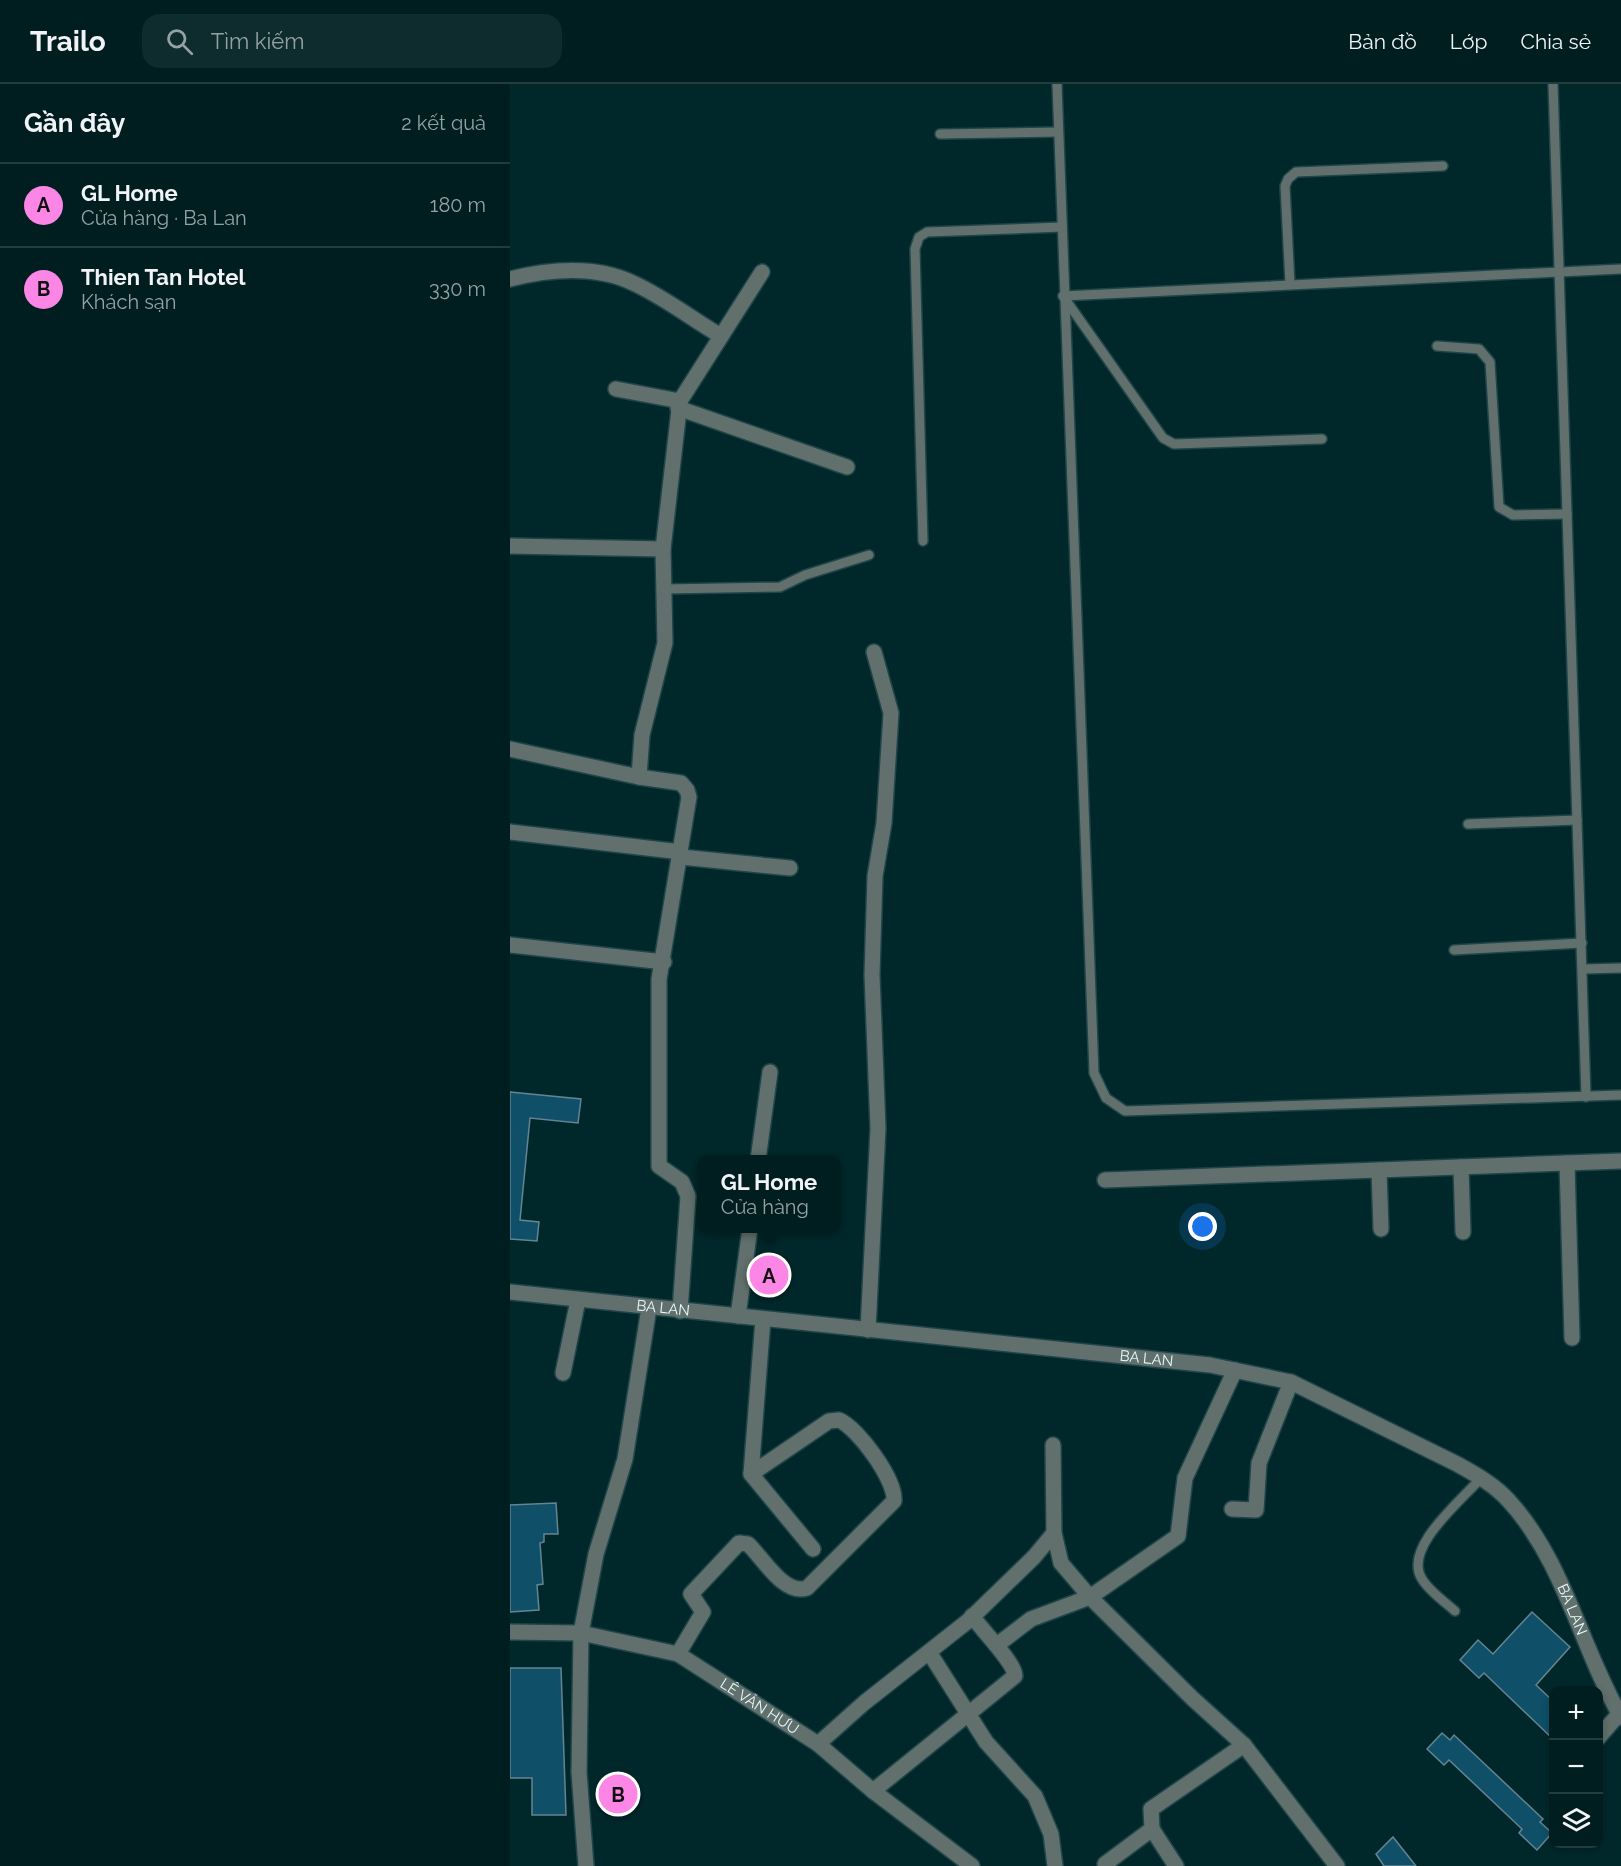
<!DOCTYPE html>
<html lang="vi">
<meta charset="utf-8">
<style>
body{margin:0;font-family:Raleway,sans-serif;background:#0e2b2d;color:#f1f3f6}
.controls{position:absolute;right:18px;bottom:18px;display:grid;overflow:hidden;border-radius:12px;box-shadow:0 3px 9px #0003}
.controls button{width:54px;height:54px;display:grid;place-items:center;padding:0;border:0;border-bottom:2px solid #223c3e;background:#001e20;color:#f1f3f6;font:30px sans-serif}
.you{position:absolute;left:693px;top:1143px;width:21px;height:21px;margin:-15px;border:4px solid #fff;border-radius:50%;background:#1a73e8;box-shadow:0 0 0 9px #1a73e833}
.badge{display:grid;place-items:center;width:39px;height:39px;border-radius:50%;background:#fb86e5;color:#111;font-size:20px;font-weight:700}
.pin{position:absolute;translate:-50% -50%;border:3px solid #fff;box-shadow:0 2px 6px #0006}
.popup{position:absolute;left:187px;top:1071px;width:144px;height:78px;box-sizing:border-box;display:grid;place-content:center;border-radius:12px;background:#001e20;filter:drop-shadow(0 2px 4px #0005);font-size:20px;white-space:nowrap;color:#95a2a5}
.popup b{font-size:22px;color:#f1f3f6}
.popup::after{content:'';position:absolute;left:50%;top:100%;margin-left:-12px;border:12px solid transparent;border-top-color:#001e20}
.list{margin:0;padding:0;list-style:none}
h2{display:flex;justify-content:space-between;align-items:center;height:78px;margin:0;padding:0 24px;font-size:26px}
h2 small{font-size:20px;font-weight:400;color:#95a2a5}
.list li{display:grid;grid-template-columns:39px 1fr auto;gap:18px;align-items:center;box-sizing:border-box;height:84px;padding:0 24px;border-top:2px solid #223c3e}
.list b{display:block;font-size:22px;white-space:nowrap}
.list p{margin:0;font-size:20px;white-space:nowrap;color:#95a2a5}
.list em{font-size:20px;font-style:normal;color:#95a2a5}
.icon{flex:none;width:33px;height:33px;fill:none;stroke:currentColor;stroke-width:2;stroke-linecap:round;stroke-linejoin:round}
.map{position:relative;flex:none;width:1111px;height:1782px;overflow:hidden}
header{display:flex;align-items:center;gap:36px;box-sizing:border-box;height:84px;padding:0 30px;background:#001e20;border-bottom:2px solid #223c3e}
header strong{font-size:28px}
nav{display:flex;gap:33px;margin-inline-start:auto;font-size:21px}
.search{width:420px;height:54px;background:#0e2b2d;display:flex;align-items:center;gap:15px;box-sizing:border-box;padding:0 21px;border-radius:18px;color:#95a2a5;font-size:22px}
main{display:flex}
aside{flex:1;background:#001e20}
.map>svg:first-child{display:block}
.building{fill:#0f5068;stroke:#648493;stroke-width:1.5}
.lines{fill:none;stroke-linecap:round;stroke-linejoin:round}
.service-casing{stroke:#204548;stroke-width:12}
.minor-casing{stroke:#204548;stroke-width:18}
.tertiary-casing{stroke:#204548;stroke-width:18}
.service{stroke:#61706c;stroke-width:9}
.minor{stroke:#61706c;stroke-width:15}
.tertiary{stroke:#61706c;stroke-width:15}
.labels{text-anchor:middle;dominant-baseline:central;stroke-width:5;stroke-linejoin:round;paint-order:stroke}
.street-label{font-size:15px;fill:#e5f9fa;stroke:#020e10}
</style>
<header>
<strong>Trailo</strong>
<div class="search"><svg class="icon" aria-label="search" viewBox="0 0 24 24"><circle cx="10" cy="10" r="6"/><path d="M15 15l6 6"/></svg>Tìm kiếm</div>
<nav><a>Bản đồ</a><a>Lớp</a><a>Chia sẻ</a></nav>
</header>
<main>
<aside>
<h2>Gần đây<small>2 kết quả</small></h2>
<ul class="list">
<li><span class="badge">A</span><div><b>GL Home</b><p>Cửa hàng · Ba Lan</p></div><em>180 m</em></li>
<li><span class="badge">B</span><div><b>Thien Tan Hotel</b><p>Khách sạn</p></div><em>330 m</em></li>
</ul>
</aside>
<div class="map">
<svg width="1111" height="1782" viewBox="0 0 1111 1782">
<rect width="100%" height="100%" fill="#00282b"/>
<g class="building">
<polygon points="0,1008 71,1015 68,1039 20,1034 10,1136 29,1138 27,1157 0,1155"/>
<polygon points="46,1419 48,1450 34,1450 34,1458 30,1459 33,1500 27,1501 29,1526 0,1528 0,1421"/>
<polygon points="1022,1528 1060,1563 1026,1601 1044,1618 1044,1656 974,1589 969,1594 950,1576 968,1556 983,1570"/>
<polygon points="0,1584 51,1584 56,1731 22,1731 22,1694 0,1694"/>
<polygon points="932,1649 940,1656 944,1651 1033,1735 1030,1738 1042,1749 1027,1766 1009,1749 1012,1745 939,1676 934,1681 917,1665"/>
<polygon points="883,1753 906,1782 874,1782 866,1770"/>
</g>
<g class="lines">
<defs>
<g id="service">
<polyline points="547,0 584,989 596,1014 615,1027 1111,1011"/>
<polyline points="1043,0 1076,1013"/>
<polyline points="430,50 548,48"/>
<polyline points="780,200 775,102 778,95 786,88 933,82"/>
<polyline points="553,212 1111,185"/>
<polyline points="553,212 653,354 664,360 812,355"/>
<polyline points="927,262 969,265 980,278 989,423 1003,431 1057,430"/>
<polyline points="413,457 405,165 409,153 417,148 552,143"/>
<polyline points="155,505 270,503 295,491 359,471"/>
<polyline points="958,740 1067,736"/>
<polyline points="944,866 1072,859"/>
<polyline points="1073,885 1111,884"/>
<path d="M945,1527C935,1518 919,1507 912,1495C892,1464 952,1416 971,1394"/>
</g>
<g id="minor">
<path d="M0,195C39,185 86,181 123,199C154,213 182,235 211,252"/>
<polyline points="106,305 170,317 153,465 155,559 132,651 129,693 171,699 177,706 179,713 149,895 149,1082 172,1098 178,1112 170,1227"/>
<polyline points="170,317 252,188"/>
<polyline points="168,324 337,383"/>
<polyline points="0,462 153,465"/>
<polyline points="0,665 129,693"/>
<polyline points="0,748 171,768"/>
<polyline points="171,773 280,784"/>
<polyline points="0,861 154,878"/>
<polyline points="248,1076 260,988"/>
<polyline points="1057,1079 1062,1254"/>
<polyline points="951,1083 953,1148"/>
<polyline points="869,1086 871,1145"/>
<polyline points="595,1096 1111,1077"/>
<polyline points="228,1232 240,1144"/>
<polyline points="253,1235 241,1390 303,1465"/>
<polyline points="358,1246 368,1044 362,891 365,792 374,739 381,629 364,568"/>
<polyline points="53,1289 68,1216"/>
<polyline points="543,1361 544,1449 551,1479 580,1513 682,1614 734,1661 827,1782"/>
<polyline points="722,1425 746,1426 749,1379 781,1298"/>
<path id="s1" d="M0,1548L71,1549L168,1570L308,1660L363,1707L462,1782"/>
<polyline points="487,1561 521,1535 580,1513 668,1452 675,1394 725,1286"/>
<polyline points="419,1568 476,1658 525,1712 541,1750 545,1782"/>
<path d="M168,1570L193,1528L181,1510L229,1459L238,1460C253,1474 274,1512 297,1504L384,1417C386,1396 348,1344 329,1336L319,1337L241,1390"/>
<polyline points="1088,1654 1109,1630"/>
<polyline points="308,1660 354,1619 458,1537 524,1473 544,1449"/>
<path d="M363,1707L505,1592C505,1579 472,1546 462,1532"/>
<polyline points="642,1745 666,1782"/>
<polyline points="595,1780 642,1745 641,1725 734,1661"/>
<polyline points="76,1782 69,1688 71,1549 86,1470 115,1375 139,1224"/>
</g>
<g id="tertiary">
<path id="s2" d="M0,1208L700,1281L781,1298L947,1380C965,1390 985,1401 999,1417C1054,1477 1071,1564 1111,1633"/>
</g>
</defs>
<use href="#service" class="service-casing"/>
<use href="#minor" class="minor-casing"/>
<use href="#tertiary" class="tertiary-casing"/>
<use href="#service" class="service"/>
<use href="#minor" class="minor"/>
<use href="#tertiary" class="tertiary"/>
</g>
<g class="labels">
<g class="street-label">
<text stroke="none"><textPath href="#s2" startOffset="154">BA LAN</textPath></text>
<text stroke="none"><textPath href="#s2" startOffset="640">BA LAN</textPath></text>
<text stroke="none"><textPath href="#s2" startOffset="1162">BA LAN</textPath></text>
<text stroke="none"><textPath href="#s1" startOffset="267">LÊ VĂN HƯU</textPath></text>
</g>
</g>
</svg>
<div class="controls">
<button>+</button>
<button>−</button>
<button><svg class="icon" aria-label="layers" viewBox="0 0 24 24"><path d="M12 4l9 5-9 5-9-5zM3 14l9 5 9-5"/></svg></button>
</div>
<div class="you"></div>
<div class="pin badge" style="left:259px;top:1191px">A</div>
<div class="popup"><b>GL Home</b>Cửa hàng</div>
<div class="pin badge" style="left:108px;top:1710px">B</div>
</div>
</main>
